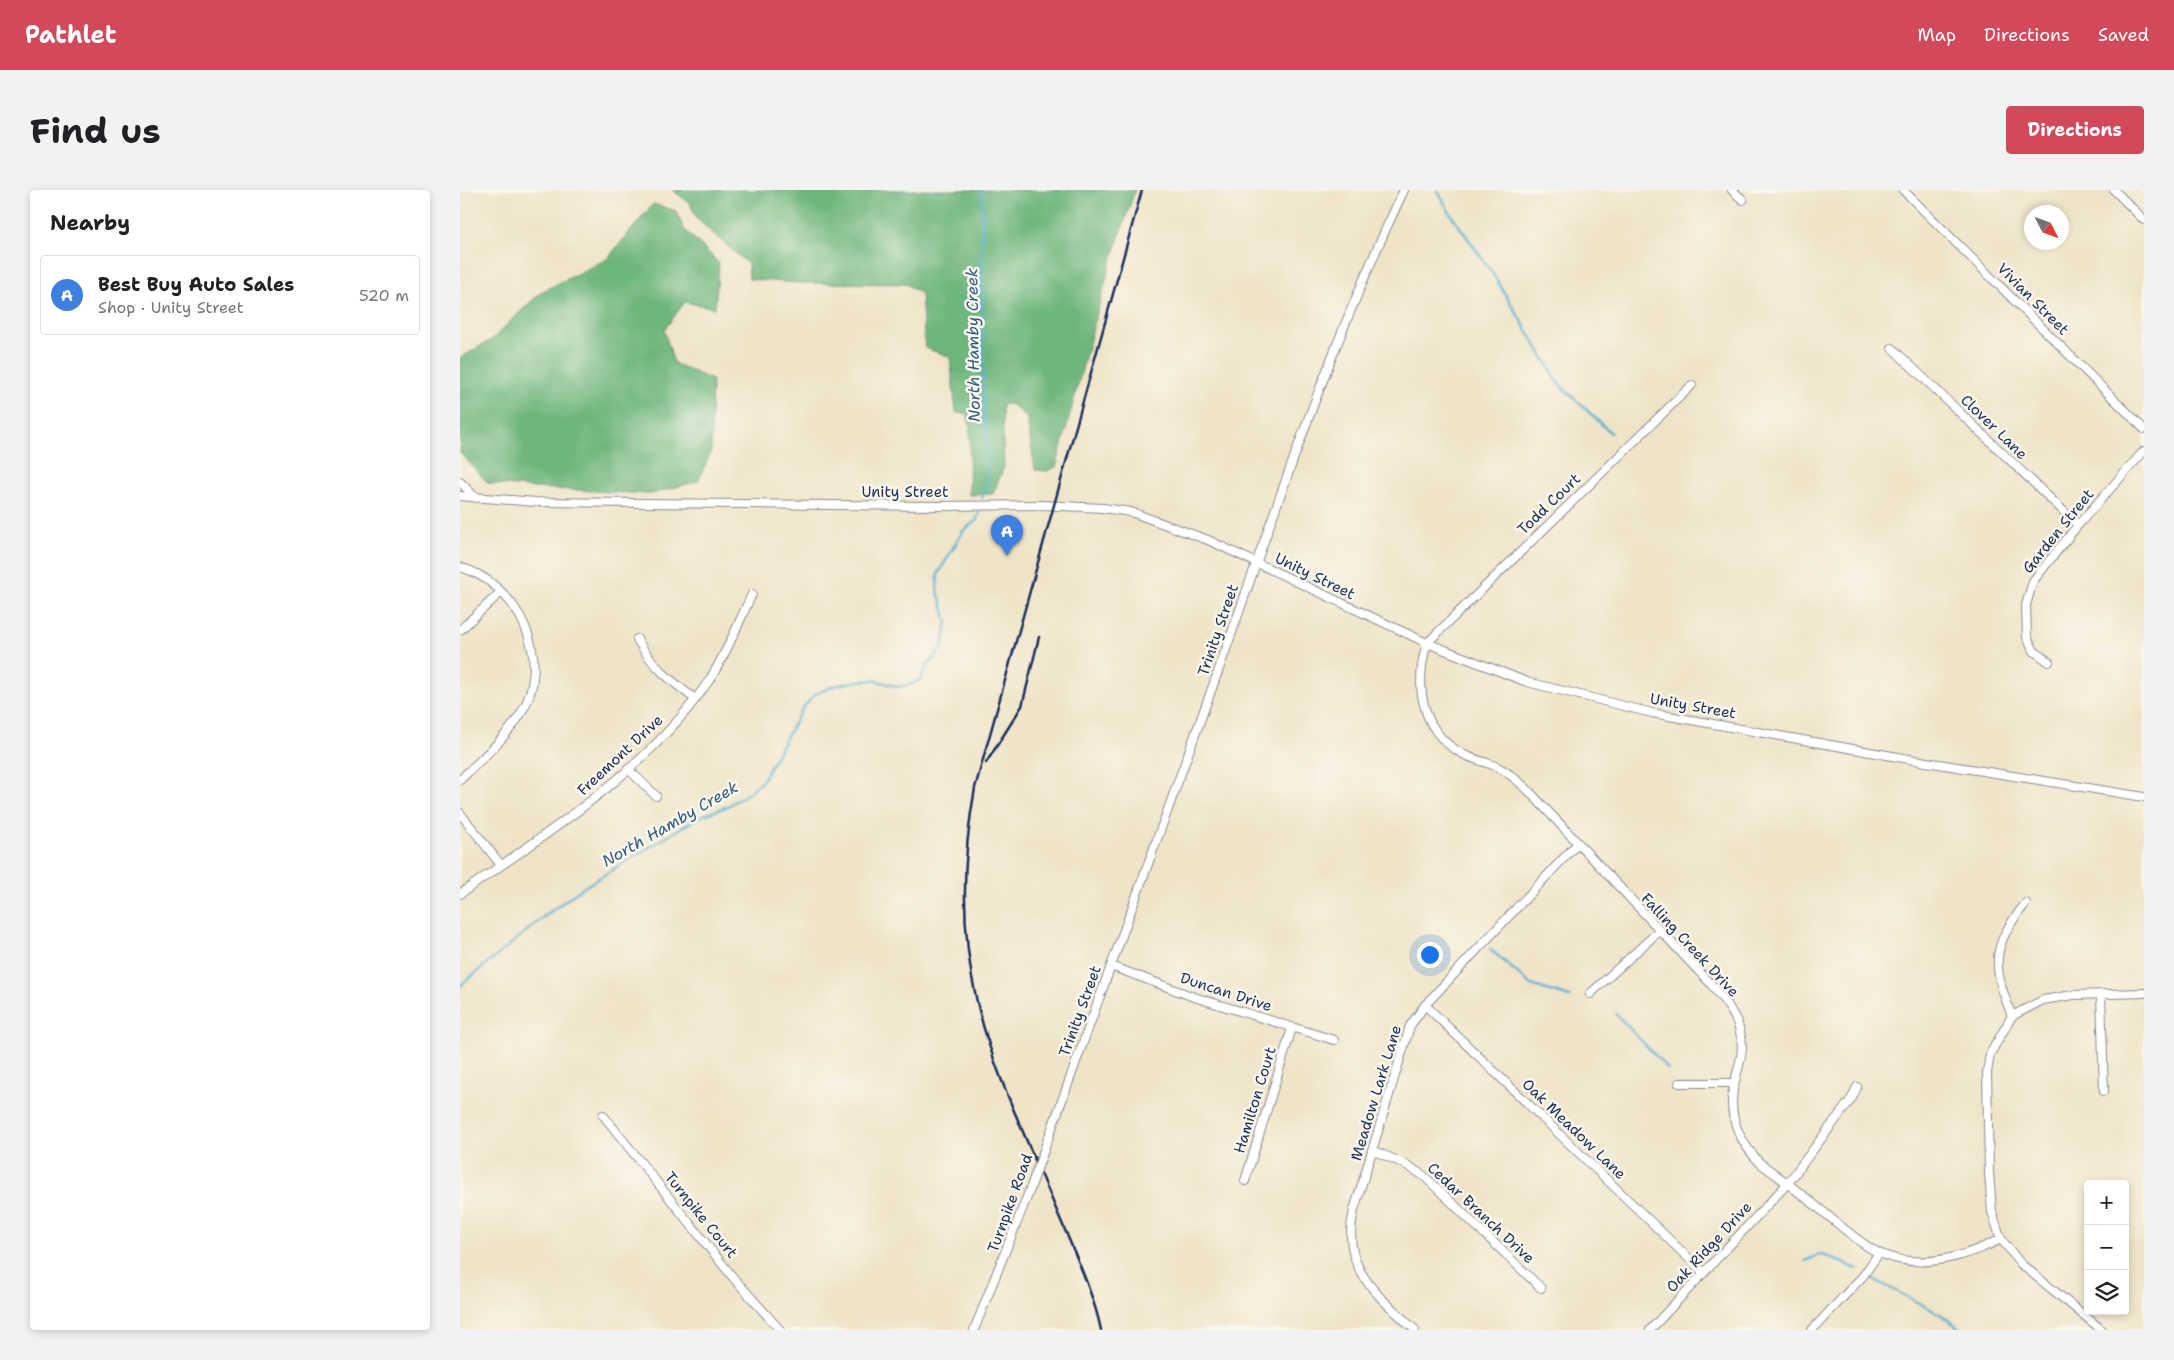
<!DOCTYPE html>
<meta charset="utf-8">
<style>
body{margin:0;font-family:"Shantell Sans",sans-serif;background:#f2f2f2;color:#202124}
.controls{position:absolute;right:15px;bottom:15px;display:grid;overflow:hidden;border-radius:5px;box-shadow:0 2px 8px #0003}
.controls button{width:45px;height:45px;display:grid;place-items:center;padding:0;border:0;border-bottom:1px solid #e0e0e0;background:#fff;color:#202124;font:25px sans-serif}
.compass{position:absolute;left:1564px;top:15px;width:45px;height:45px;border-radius:50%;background:#fff;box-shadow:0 2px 8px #0003;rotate:132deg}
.you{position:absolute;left:969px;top:764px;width:18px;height:18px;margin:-12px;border:4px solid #fff;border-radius:50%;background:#1a73e8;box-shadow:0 0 0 8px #1a73e833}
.badge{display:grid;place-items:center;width:32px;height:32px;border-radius:50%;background:#d1495b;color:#fff;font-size:16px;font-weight:700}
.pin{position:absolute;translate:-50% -41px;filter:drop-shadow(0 1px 2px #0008)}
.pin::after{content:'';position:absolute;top:26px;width:18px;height:15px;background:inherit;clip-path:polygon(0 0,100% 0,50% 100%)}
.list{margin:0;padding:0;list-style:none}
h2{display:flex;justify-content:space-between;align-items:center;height:65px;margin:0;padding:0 20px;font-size:21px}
h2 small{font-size:16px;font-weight:400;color:#757577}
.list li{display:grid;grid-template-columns:32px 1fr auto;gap:15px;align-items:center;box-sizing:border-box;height:80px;margin:0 10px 10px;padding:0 10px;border:1px solid #e0e0e0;border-radius:5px}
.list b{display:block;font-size:19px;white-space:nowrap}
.list p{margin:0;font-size:16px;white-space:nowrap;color:#757577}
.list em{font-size:16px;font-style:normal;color:#757577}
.icon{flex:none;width:28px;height:28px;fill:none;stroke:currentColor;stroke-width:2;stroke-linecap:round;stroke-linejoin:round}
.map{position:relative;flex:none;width:1684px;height:1140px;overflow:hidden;border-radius:5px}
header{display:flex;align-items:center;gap:30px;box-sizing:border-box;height:70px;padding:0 25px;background:#d1495b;color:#fff}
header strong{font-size:24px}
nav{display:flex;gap:28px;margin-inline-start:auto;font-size:18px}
.intro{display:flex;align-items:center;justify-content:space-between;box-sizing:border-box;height:120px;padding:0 30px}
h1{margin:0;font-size:35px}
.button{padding:12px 22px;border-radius:5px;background:#d1495b;color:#fff;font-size:18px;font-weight:700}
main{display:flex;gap:30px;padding:0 30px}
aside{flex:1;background:#fff;border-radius:5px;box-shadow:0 2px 8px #0003}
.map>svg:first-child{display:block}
.forest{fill:#6eb67d;stroke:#44726e}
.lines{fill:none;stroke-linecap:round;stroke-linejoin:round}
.stream{stroke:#54afd2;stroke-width:2.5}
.minor-casing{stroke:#858a92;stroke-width:10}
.minor{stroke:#fff;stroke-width:8}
.rail{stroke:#1b2f5e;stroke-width:2.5}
.minor-bridge-casing{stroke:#858a92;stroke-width:10;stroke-linecap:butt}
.minor-bridge{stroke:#fff;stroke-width:8}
.labels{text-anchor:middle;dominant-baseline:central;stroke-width:5;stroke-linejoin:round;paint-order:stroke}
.street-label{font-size:15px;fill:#1b2f5e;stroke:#fbf7ec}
.water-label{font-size:16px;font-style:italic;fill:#2f5c87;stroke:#fbf7ec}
</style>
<header>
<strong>Pathlet</strong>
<nav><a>Map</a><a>Directions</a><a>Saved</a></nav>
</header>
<div class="intro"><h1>Find us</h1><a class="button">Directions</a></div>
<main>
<aside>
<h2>Nearby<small></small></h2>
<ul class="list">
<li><span class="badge" style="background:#3f7fe0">A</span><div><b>Best Buy Auto Sales</b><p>Shop · Unity Street</p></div><em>520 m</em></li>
</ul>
</aside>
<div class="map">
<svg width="1684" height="1140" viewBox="0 0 1684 1140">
<rect width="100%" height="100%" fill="#fbf7ec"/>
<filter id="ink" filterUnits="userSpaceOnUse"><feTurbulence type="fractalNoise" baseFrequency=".02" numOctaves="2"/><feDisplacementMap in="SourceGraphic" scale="10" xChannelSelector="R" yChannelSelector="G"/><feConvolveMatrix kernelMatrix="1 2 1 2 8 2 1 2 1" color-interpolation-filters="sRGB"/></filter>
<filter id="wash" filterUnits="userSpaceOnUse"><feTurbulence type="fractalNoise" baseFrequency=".0096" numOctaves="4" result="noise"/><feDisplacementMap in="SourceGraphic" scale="20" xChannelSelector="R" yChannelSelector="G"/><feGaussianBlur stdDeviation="1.12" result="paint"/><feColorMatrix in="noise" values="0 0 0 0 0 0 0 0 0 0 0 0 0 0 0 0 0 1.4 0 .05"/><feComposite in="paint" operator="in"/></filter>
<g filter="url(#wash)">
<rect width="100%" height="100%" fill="#efe4c7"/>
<g class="forest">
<polygon points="212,0 675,0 649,78 596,277 587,281 575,280 567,228 551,214 542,214 544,277 533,304 509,305 510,238 507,223 496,223 490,167 465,158 461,104 446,94 338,93 289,89 288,74 237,29 230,13"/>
<polygon points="193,14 216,21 224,39 259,73 255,118 225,112 204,140 214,173 252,190 251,262 238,291 191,304 74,298 28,293 0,263 0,168 31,150 81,102 147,69"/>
</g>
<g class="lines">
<g class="stream">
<polyline points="977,0 990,23 1033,84 1100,195 1151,243"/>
<polyline points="522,308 529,288 523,205 522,0"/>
<polyline points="1030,759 1071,795 1110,807"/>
<polyline points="0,796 91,721 121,699 239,627 266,617 287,604 302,591 342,519 354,505 373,496 399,491 415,490 438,497 450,495 461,489 465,479 482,457 485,445 487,431 477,398 478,384 503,341 517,330 519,322"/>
<polyline points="1156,824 1208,879"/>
<polyline points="1345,1071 1361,1064 1397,1079"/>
<polyline points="1411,1088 1480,1124 1502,1140"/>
</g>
</g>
</g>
<g filter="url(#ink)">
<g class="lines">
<defs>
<g id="minor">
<polyline points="1272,0 1283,10"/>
<polyline points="1443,0 1684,239"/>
<polyline points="1654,0 1684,30"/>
<polyline points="1432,158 1618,335"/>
<path d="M1232,195L967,453C954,496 961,544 1005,565C1015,570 1027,572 1037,577C1048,581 1056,590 1065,597L1250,793C1262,808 1276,823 1280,842C1285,859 1279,875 1275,891C1266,923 1278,950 1300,973C1325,991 1349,1010 1372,1029C1387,1041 1402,1055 1419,1063C1459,1081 1505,1067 1541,1049"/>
<polyline points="0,292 16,308"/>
<polyline points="0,306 76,312 475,316 582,315 643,318 671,322 748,350 967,453 1067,492 1192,523 1466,572 1684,607"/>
<path d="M0,377C59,394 95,471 60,525C45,549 20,570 0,590"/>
<polyline points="0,440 41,402"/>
<path d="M177,449C191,475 211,491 235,509"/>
<polyline points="1589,472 1574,461 1567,447 1566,415 1573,391 1618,335 1684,261"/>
<polyline points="168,579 196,606"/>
<polyline points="0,623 41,675"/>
<path d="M0,704C88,642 185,583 248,492C266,465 278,434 292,404"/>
<polyline points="651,776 734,807 874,850"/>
<polyline points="1130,804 1199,741"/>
<polyline points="1641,805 1644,901"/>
<polyline points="965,815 1244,1083"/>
<polyline points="1552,826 1530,864 1527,883 1529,982 1532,1022 1541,1049 1561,1074 1642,1140"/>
<polyline points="1552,826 1583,810 1613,805 1684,803"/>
<path d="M1552,826C1532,776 1530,757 1566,713"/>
<polyline points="1219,893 1274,893"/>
<polyline points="143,925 271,1085 320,1140"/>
<path d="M588,949C644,792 703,636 759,479C816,318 870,155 944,0"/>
<polyline points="912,960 945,974 964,986 1081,1098"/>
<polyline points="785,991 832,838"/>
<polyline points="514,1140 569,1002"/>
<path d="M955,1140C916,1103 880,1079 894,1020L950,836L965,815L1117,654"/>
<polyline points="1190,1140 1328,993 1392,908 1397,897"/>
<polyline points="1352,1140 1403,1086 1419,1063"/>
</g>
</defs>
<use href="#minor" class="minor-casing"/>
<use href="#minor" class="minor"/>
<g class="rail">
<polyline points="526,573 562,516 579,447"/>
<path d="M641,1140C632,1096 606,1045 589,1002C563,941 532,877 517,812C500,740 502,669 515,598L682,0"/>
</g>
<defs>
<polyline id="minor-bridge" points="569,1002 588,949"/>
</defs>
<use href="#minor-bridge" class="minor-bridge-casing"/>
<use href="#minor-bridge" class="minor-bridge"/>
</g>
</g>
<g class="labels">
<g class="street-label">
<text transform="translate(1573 109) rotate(45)">Vivian Street</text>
<text transform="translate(1534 237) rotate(44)">Clover Lane</text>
<text x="445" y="302">Unity Street</text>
<text transform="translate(1089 314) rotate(-44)">Todd Court</text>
<text transform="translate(1598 341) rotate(-51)">Garden Street</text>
<text transform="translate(855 386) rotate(26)">Unity Street</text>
<text transform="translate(758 440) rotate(-71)">Trinity Street</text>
<text transform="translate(1233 516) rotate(10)">Unity Street</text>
<text transform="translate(160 565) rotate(-43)">Freemont Drive</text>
<text transform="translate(1230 755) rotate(47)">Falling Creek Drive</text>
<text transform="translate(766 802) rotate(18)">Duncan Drive</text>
<text transform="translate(620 821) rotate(-70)">Trinity Street</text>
<text transform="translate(916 903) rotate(-73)">Meadow Lark Lane</text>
<text transform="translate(795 910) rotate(-73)">Hamilton Court</text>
<text transform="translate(1114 939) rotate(44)">Oak Meadow Lane</text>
<text transform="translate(550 1013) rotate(-70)">Turnpike Road</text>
<text transform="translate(1021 1023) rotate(43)">Cedar Branch Drive</text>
<text transform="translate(241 1025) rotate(51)">Turnpike Court</text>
<text transform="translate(1249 1057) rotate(-47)">Oak Ridge Drive</text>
</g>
<g class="water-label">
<text transform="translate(513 155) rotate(-91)">North Hamby Creek</text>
<text transform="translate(210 634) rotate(-30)">North Hamby Creek</text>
</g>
</g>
</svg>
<div class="controls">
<button>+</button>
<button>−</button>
<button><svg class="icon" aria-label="layers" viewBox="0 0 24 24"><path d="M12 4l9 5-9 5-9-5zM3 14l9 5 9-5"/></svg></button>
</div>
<svg class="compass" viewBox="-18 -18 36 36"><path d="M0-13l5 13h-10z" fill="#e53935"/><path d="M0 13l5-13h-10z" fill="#757577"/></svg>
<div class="you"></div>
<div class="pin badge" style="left:547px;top:366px;background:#3f7fe0">A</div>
</div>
</main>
